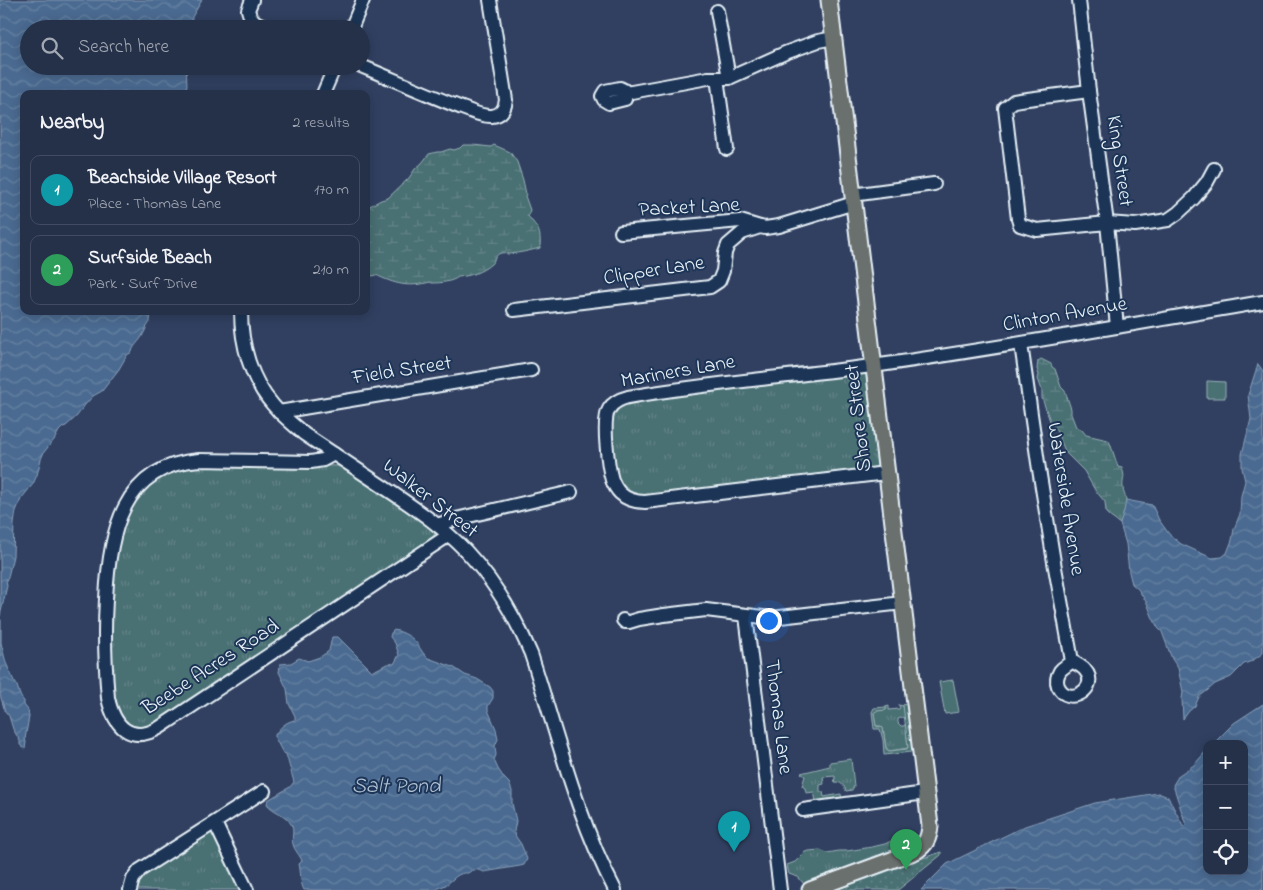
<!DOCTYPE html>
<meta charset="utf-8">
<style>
body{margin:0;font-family:"Indie Flower",sans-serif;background:#2d3850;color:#f1f3f6}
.controls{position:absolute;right:15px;bottom:15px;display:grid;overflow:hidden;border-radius:10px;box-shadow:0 2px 12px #0003}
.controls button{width:45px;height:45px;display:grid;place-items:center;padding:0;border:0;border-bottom:1px solid #424b61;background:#253049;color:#f1f3f6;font:25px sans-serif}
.you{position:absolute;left:768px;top:620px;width:18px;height:18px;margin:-12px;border:4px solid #fff;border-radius:50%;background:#1a73e8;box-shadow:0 0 0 8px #1a73e833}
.badge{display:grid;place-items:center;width:32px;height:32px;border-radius:50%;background:#bca0f2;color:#fff;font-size:16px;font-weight:700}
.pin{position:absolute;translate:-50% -41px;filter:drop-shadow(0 1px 2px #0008)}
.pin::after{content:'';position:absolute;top:26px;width:18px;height:15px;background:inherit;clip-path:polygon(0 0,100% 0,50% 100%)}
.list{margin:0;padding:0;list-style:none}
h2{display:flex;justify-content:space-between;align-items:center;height:65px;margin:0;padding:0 20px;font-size:21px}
h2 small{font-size:16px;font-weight:400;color:#a3a9b4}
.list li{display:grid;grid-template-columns:32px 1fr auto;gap:15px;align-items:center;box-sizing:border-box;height:70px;margin:0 10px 10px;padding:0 10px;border:1px solid #424b61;border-radius:10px}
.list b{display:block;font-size:19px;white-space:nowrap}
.list p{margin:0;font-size:16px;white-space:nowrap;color:#a3a9b4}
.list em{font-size:16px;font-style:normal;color:#a3a9b4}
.icon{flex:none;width:28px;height:28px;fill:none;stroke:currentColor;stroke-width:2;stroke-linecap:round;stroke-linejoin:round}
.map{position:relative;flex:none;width:1263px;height:890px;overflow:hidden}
.search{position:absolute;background:#253049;box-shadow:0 2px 12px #0003;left:20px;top:20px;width:350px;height:55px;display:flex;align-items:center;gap:12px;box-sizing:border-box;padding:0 18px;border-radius:28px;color:#a3a9b4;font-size:19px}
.panel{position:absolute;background:#253049;box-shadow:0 2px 12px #0003;left:20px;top:90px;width:350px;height:225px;border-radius:10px}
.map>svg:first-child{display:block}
.grass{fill:url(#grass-tufts);stroke:#98b0b6}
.wetland{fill:url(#wetland-marsh);stroke:#98b0b6}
.park{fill:url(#park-dots);stroke:#98b0b6}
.pitch{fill:#496f73;stroke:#98b0b6}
.water{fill:url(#water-waves);stroke:#8aa1ba}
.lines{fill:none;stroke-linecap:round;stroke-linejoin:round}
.minor-casing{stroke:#e8f1f8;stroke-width:16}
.major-casing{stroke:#e8f1f8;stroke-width:19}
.minor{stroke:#1d3557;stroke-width:12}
.major{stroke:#6a706d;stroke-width:15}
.labels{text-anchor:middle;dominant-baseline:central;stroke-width:4;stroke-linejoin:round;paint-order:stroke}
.street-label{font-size:21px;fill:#e8f1f8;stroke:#1d3557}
.water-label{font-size:22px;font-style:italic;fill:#b1c2d4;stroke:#1d3557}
</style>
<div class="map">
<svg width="1263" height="890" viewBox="0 0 1263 890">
<defs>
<pattern id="grass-tufts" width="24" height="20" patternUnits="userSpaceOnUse" patternTransform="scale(1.25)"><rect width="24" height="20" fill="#496f73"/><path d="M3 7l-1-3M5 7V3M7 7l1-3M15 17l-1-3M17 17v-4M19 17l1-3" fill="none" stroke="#638488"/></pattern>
<pattern id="wetland-marsh" width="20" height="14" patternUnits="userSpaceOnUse" patternTransform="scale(1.25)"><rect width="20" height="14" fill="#496f73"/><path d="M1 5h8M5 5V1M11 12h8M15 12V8" fill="none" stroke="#638488"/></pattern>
<pattern id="park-dots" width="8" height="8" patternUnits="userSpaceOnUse" patternTransform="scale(1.25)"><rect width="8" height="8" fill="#496f73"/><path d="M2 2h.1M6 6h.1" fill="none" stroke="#638488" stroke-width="1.8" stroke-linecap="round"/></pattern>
<pattern id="water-waves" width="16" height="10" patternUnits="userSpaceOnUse" patternTransform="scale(1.25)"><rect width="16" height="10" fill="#4b6b91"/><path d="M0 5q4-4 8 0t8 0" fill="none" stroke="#6581a1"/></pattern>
</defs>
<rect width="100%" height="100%" fill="#314061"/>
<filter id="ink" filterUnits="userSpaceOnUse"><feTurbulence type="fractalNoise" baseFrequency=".02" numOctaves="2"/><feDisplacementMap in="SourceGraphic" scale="10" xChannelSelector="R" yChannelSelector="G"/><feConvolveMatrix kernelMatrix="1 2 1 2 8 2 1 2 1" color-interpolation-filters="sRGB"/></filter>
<g filter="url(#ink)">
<g class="grass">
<polygon points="867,371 879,468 642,497 630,493 620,485 615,472 611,432 613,419 618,408 623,404 636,399"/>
<polygon points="257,465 343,466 382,490 435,531 433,540 155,725 138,730 126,724 114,706 109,617 118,542 130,506 150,482 182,466"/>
<polygon points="898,705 904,706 905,719 903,717 898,719 898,723 901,726 904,726 906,723 908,748 889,751 886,747 883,728 881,726 876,726 874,713 876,711 886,710 886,707 889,706 889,710 899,709 900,707"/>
<path d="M851,759L854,786L852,790L846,791C844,785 841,782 835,782L834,779H835V776L823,777L824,784L820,785V792H823L824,797L841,794L842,801L820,803L816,801L814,792L806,793L805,788L802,786L805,776L801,773L830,766V762Z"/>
<polygon points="207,832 215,834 245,890 134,890 139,875"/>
<polygon points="921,835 922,835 916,843 907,847 804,884 798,877 789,874 787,865 795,862 805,852 809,851 820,850 827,853 839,851 847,851 872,847 885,844 893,840 898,841"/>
</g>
<g class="wetland">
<path d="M463,145H473L491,147L494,145L510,152L517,162L523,180L526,194L525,196L530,210L528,216C539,230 541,230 540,248C529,251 519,253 509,254C502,254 508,252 501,253C495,254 495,261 491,264C482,272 470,276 458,277C452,282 440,283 432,283L430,282C408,288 395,284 376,275L373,276L366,273V208L381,200L388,198L409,178L415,169L422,163L429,154L437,152H441L450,149L454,150L460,148Z"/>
<path d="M1041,359L1051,364L1052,367L1055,369L1061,387L1065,391L1071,409V414L1076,427L1082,430L1086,435L1108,440L1110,443L1118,467L1122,468C1126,479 1122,478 1123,488C1123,493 1126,496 1126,500C1127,505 1122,519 1120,524L1109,516L1106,511L1105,502L1095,490L1084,471L1066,453L1056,430L1050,421L1042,398V390L1038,379L1039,375L1037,369L1038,361Z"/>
</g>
<g class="park">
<polygon points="906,704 908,704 913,750 911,752 884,755 883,740 880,729 874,729 872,712 874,708 886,707 886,710 876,711 874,713 876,726 882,727 883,728 886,749 889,751 907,749 908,747 903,705"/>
<polygon points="941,852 941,855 898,890 832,890 846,884"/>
</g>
<g class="pitch">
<polygon points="1207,381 1225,382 1225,398 1207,398"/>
<polygon points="953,680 959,712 945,714 939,682"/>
</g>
<g class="water">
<path d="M0,0H202L192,17L191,29H29V66H186L187,85L184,94H24V311H151L150,322C146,327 145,332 141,338C138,343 133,346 132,352L127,355L119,369L102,391L93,396L84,406L77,416L66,426L63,427L59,431L54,440L44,452L41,459L37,475L33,484L21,499L16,511L14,524L13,556L8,577L6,580L7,586L0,616Z"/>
<polygon points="1258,364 1263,371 1263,653 1252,661 1244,664 1231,677 1215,684 1208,690 1199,697 1195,706 1189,711 1183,719 1182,699 1183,692 1178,668 1172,659 1162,632 1158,628 1152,616 1147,603 1138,589 1132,584 1129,572 1126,544 1120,524 1124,511 1126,500 1152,505 1159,520 1169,534 1181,544 1212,558 1222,557 1227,553 1232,540 1234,529 1240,514 1241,496 1245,481 1242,468 1242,454 1251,419 1248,395"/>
<path d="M0,619L1,620V643L6,663L14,681C19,686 18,696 24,701V705L28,710L29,717L25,739L26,742L25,749L20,745V741L13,729L9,716L5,711L0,695Z"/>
<path d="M394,630C403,632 413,637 418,645C421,650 424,655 428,658L453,667L465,675L477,679L490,687L493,691V698L488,706V710L496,729L498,739L495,746L496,755L494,760L498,769L504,778L509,783L512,791V803L516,821L514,831L516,837L521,844L527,859L524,865L520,866L484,872C478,869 473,869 468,873C458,872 454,879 447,884C443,887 439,887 436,890H304C300,883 301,872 299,864L302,861C300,855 294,850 293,844C291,837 295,830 291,824C286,814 273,812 267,804L268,800L290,787L294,782L286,754L283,753L275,738V735C279,728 287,721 295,720V716L289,704L287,689L279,672L280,664L291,663L299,658L308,661L320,657L329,651L332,637H338L372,671C381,669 385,662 394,664L399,655L395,643L390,637L391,633Z"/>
<polygon points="1263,704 1263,890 921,890 947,864 1025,826 1095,803 1158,793 1168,797 1180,820 1184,827 1186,825 1173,785 1179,775 1194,765 1207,750 1207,871 1244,871 1244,744 1213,744 1234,723"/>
</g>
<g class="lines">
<defs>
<g id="minor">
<path d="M252,0L248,10C251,23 260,24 272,29"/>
<polyline points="1079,0 1089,91 1107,223 1117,327"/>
<polyline points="717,11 729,78"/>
<polyline points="351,29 363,0"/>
<path d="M361,66C395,80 428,95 462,108C471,111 482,117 492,116C501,115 505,109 506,100L490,0"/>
<polyline points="717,78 727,149"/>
<polygon points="620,88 624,90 626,93 625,99 609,103 604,100 602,96 605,91"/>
<polyline points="1089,91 1020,100 1014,101 1005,108 1018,219 1020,225 1037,230 1107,223 1135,225 1168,220 1178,213 1194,198 1207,182 1214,169"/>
<polyline points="626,93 708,78 729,78 785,53 818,41 834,38"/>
<polyline points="323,94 335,66"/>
<polyline points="852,195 934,184"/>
<polyline points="621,232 740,221 760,227"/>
<polyline points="514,310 710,287 719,281 723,271 725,253 728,245 742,233 760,227 765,228 779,226 854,203"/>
<path d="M241,311C241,345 251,380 273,405C282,416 294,425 304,434C334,454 364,474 394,494C419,511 445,529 466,551C494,581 515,616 531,654C557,733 576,816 615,890"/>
<polyline points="1021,344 1038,463 1054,562 1072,661"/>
<polyline points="279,412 531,370"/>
<path d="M334,454L323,460L311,462L199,460C121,466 109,535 106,599C104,632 105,664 108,698C114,726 130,744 159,728L449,535"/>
<path d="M886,473L645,502C636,502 627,500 620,493C616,489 614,485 612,480C608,467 602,420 609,409C613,402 620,399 628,397C714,382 801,376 887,364C1012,346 1138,323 1263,302"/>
<polyline points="437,525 456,519 571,492"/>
<polyline points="746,616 780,890"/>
<polyline points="623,620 625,622 629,622 639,619 664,615 706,610 771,618 903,603"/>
<path d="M1072,661C1076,664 1082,666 1085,670C1101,688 1068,708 1058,686C1056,681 1057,676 1060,671C1063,667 1068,665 1072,661Z"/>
<polyline points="803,810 925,793"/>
<polyline points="215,823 247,890"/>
<polyline points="130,890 133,879 140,870 264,791"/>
</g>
<path id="major" d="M810,890L916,851C926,845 929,838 930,826L829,0"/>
</defs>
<use href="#minor" class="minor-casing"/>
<use href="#major" class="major-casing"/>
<use href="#minor" class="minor"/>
<use href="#major" class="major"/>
</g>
</g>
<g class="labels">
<g class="street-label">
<text transform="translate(1119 161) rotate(82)">King Street</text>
<text transform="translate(689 208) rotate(-3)">Packet Lane</text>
<text transform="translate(654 271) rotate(-9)">Clipper Lane</text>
<text transform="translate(1065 315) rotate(-10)">Clinton Avenue</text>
<text transform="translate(402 371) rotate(-9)">Field Street</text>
<text transform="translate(678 372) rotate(-10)">Mariners Lane</text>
<text transform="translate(859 418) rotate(-97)">Shore Street</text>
<text transform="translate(430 499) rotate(38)">Walker Street</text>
<text transform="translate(1065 499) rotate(81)">Waterside Avenue</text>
<text transform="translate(211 668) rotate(-33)">Beebe Acres Road</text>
<text transform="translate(778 717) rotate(83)">Thomas Lane</text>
</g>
<g class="water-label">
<text x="396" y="787">Salt Pond</text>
</g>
</g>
</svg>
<div class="controls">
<button>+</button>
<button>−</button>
<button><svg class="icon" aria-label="locate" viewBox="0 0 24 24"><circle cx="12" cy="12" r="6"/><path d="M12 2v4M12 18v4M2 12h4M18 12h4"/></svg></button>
</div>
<div class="you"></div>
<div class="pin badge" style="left:734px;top:852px;background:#0f9aa8">1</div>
<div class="pin badge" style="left:906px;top:870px;background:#2e9e5b">2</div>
<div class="search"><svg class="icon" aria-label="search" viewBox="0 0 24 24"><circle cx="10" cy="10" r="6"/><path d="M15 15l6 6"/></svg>Search here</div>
<section class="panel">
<h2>Nearby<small>2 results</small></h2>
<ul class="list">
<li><span class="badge" style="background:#0f9aa8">1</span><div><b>Beachside Village Resort</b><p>Place · Thomas Lane</p></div><em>170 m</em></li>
<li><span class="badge" style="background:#2e9e5b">2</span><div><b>Surfside Beach</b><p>Park · Surf Drive</p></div><em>210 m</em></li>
</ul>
</section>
</div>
